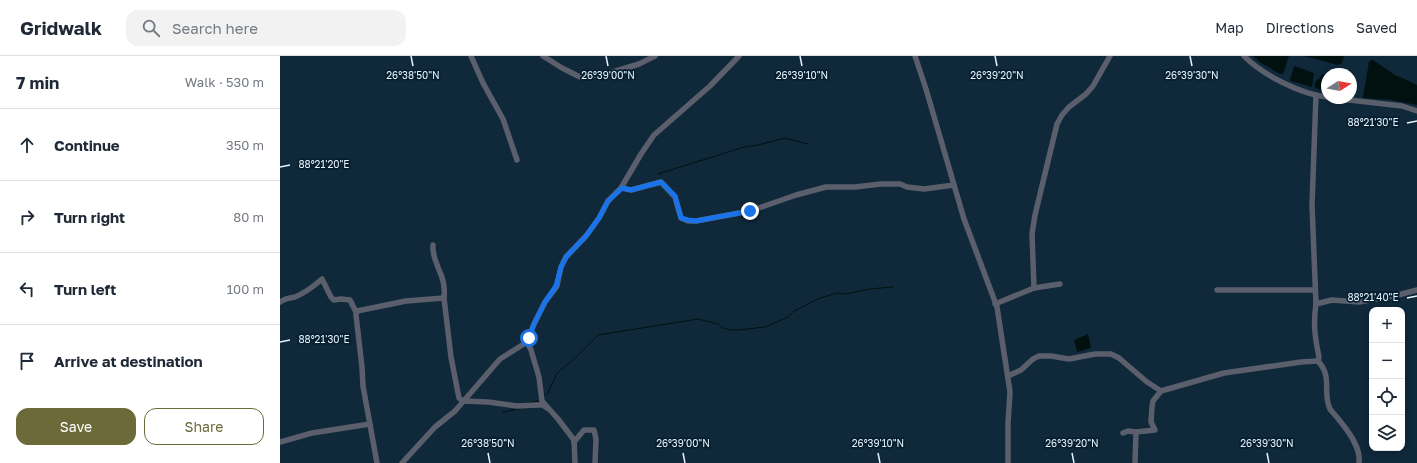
<!DOCTYPE html>
<meta charset="utf-8">
<style>
body{margin:0;font-family:"Golos Text",sans-serif;background:#f2f2f3;color:#1f2937}
.controls{position:absolute;right:12px;bottom:12px;display:grid;overflow:hidden;border-radius:8px;box-shadow:0 2px 6px #0003}
.controls button{width:36px;height:36px;display:grid;place-items:center;padding:0;border:0;border-bottom:1px solid #e0e1e3;background:#fff;color:#1f2937;font:20px sans-serif}
.compass{position:absolute;left:1041px;top:12px;width:36px;height:36px;border-radius:50%;background:#fff;box-shadow:0 2px 6px #0003;rotate:79deg}
.stop{position:absolute;width:12px;height:12px;margin:-9px;border:3px solid #1a73e8;border-radius:50%;background:#fff}
.stop.end{background:#1a73e8;border-color:#fff;box-shadow:0 1px 4px #0008}
.list{margin:0;padding:0;list-style:none}
h2{display:flex;justify-content:space-between;align-items:center;height:52px;margin:0;padding:0 16px;font-size:17px}
h2 small{font-size:13px;font-weight:400;color:#747a83}
.list li{display:grid;grid-template-columns:26px 1fr auto;gap:12px;align-items:center;box-sizing:border-box;height:72px;padding:0 16px;border-top:1px solid #e0e1e3}
.list b{display:block;font-size:15px;white-space:nowrap}
.list em{font-size:13px;font-style:normal;color:#747a83}
.actions{display:flex;gap:8px;padding:12px 16px}
.actions a{flex:1;padding:9px 0;border:1px solid #6c6a38;border-radius:12px;text-align:center;font-size:14px;color:#6c6a38}
.actions .main{background:#6c6a38;color:#fff}
.icon{flex:none;width:22px;height:22px;fill:none;stroke:currentColor;stroke-width:2;stroke-linecap:round;stroke-linejoin:round}
.map{position:relative;flex:none;width:1137px;height:407px;overflow:hidden}
header{display:flex;align-items:center;gap:24px;box-sizing:border-box;height:56px;padding:0 20px;background:#fff;border-bottom:1px solid #e0e1e3}
header strong{font-size:19px}
nav{display:flex;gap:22px;margin-inline-start:auto;font-size:14px}
.search{width:280px;height:36px;background:#f2f2f3;display:flex;align-items:center;gap:10px;box-sizing:border-box;padding:0 14px;border-radius:12px;color:#747a83;font-size:15px}
main{display:flex}
aside{flex:1;background:#fff}
.map>svg:first-child{display:block}
.water{fill:#00110f}
.lines{fill:none;stroke-linecap:round;stroke-linejoin:round}
.stream{stroke:#00110f;stroke-width:1}
.minor{stroke:#5b5f6c;stroke-width:5.5}
.route{stroke:#1a73e8;stroke-width:5}
.ticks{fill:none;stroke:#e7f3fd;stroke-width:1.5}
.ticks-label{font-size:10px;text-anchor:middle;fill:#e7f3fd;stroke:#051f30;stroke-width:3.5;stroke-linejoin:round;paint-order:stroke}
</style>
<header>
<strong>Gridwalk</strong>
<div class="search"><svg class="icon" aria-label="search" viewBox="0 0 24 24"><circle cx="10" cy="10" r="6"/><path d="M15 15l6 6"/></svg>Search here</div>
<nav><a>Map</a><a>Directions</a><a>Saved</a></nav>
</header>
<main>
<aside>
<h2>7 min<small>Walk · 530 m</small></h2>
<ul class="list">
<li><svg class="icon" aria-label="ahead" viewBox="0 0 24 24"><path d="M12 20V5M6 11l6-6 6 6"/></svg><div><b>Continue</b></div><em>350 m</em></li>
<li><svg class="icon" aria-label="right" viewBox="0 0 24 24"><path d="M7 20v-9h11M14 6l5 5-5 5"/></svg><div><b>Turn right</b></div><em>80 m</em></li>
<li><svg class="icon" aria-label="left" viewBox="0 0 24 24"><path d="M17 20v-9H6M10 6l-5 5 5 5"/></svg><div><b>Turn left</b></div><em>100 m</em></li>
<li><svg class="icon" aria-label="arrive" viewBox="0 0 24 24"><path d="M6 21V4h12l-3 4 3 4H6"/></svg><div><b>Arrive at destination</b></div></li>
</ul>
<div class="actions"><a class="main">Save</a><a>Share</a></div>
</aside>
<div class="map">
<svg width="1137" height="407" viewBox="0 0 1137 407">
<rect width="100%" height="100%" fill="#0f283a"/>
<g class="water">
<polygon points="973,0 1009,0 1003,18 1000,18 981,7"/>
<polygon points="1024,0 1064,0 1062,7 1058,9"/>
<polygon points="1091,4 1093,4 1115,19 1127,24 1137,29 1137,49 1112,44 1084,42 1083,41 1089,6"/>
<polygon points="1015,10 1034,17 1032,31 1011,25 1010,23 1014,11"/>
<polygon points="1042,18 1047,19 1047,36 1035,32 1035,26 1040,22"/>
<polygon points="808,278 811,292 797,296 794,284"/>
</g>
<g class="lines">
<g class="stream">
<polyline points="378,118 464,91 478,89 505,82 528,88"/>
<polyline points="264,340 268,337 277,317 293,304 318,279 418,263 438,268 443,272 451,274 458,274 485,271 508,261 514,255 540,242 557,237 566,238 589,233 613,231"/>
<polyline points="248,347 259,345"/>
<polyline points="223,356 239,353 241,352"/>
</g>
<g class="minor">
<polyline points="191,0 203,27 223,63 237,104"/>
<polyline points="263,0 282,12 300,21 326,18 359,8 375,0"/>
<polyline points="635,0 646,33 684,163 717,251 730,336 728,367 728,407"/>
<path d="M964,0C983,19 1020,38 1047,41"/>
<path d="M1036,39L1032,149L1036,248C1033,268 1035,282 1039,301L1038,305C1053,321 1042,336 1050,353C1053,357 1057,361 1060,365C1069,376 1081,392 1079,407"/>
<polyline points="1052,42 1122,50 1137,55"/>
<polyline points="341,132 351,134 381,126 395,141 401,162 408,165 416,165 470,155 516,139 546,131 575,131 601,128 620,128 627,131 644,133 674,129"/>
<path d="M153,189C152,199 156,205 159,214C163,222 165,233 164,242"/>
<polyline points="754,232 752,178 755,159 777,68 782,59 789,51 806,38 813,30 830,0"/>
<polyline points="937,234 1034,234"/>
<path d="M0,246C5,242 9,242 15,241C25,237 34,230 42,223L51,241L54,244L61,243L70,244L76,256"/>
<polyline points="715,248 754,232 780,228"/>
<polyline points="1036,248 1052,244 1079,246 1118,239 1137,234"/>
<polyline points="728,320 741,314 753,303 759,300 771,300 789,303 815,298 831,298 839,302 867,326 881,335"/>
<polyline points="843,377 848,375 856,376 875,374 871,366 872,351 873,345 881,335 944,317 1021,306 1038,305"/>
<polyline points="0,386 32,377 90,368"/>
<polyline points="294,386 304,374 314,374 316,383 315,407"/>
<polyline points="97,407 83,330 82,311 76,259 77,255 126,245 164,242 171,301 179,342 183,345 208,346 237,350 257,349 263,349 267,352"/>
<polyline points="122,407 155,371 175,355 220,303 247,286"/>
<polyline points="295,407 294,384 278,363 262,345 259,321 251,294 247,286 254,268 265,246 277,230 281,211 286,201 306,180 319,162 328,145 341,132 361,98 374,79 430,30 459,0"/>
<polyline points="855,407 856,376"/>
</g>
</g>
<g class="lines">
<polyline class="route" points="249,282 254,268 265,246 276,230 281,211 286,201 306,180 319,162 328,145 342,132 351,134 381,126 395,140 401,162 408,164 416,165 470,155"/>
</g>
<path class="ticks" d="M131,0L133,10M326,0L328,10M520,0L522,10M715,0L717,10M910,0L912,10M1127,67L1137,65M0,111L10,109M1127,242L1137,240M0,286L10,284M208,397L210,407M403,397L405,407M598,397L600,407M792,397L794,407M987,397L989,407"/>
<g class="ticks-label">
<text x="133" y="23">26°38'50"N</text>
<text x="328" y="23">26°39'00"N</text>
<text x="522" y="23">26°39'10"N</text>
<text x="717" y="23">26°39'20"N</text>
<text x="912" y="23">26°39'30"N</text>
<text x="1093" y="70">88°21'30"E</text>
<text x="44" y="112">88°21'20"E</text>
<text x="1093" y="245">88°21'40"E</text>
<text x="44" y="287">88°21'30"E</text>
<text x="208" y="391">26°38'50"N</text>
<text x="403" y="391">26°39'00"N</text>
<text x="598" y="391">26°39'10"N</text>
<text x="792" y="391">26°39'20"N</text>
<text x="987" y="391">26°39'30"N</text>
</g>
</svg>
<div class="controls">
<button>+</button>
<button>−</button>
<button><svg class="icon" aria-label="locate" viewBox="0 0 24 24"><circle cx="12" cy="12" r="6"/><path d="M12 2v4M12 18v4M2 12h4M18 12h4"/></svg></button>
<button><svg class="icon" aria-label="layers" viewBox="0 0 24 24"><path d="M12 4l9 5-9 5-9-5zM3 14l9 5 9-5"/></svg></button>
</div>
<svg class="compass" viewBox="-18 -18 36 36"><path d="M0-13l5 13h-10z" fill="#e53935"/><path d="M0 13l5-13h-10z" fill="#747a83"/></svg>
<div class="stop" style="left:249px;top:282px"></div>
<div class="stop end" style="left:470px;top:155px"></div>
</div>
</main>
